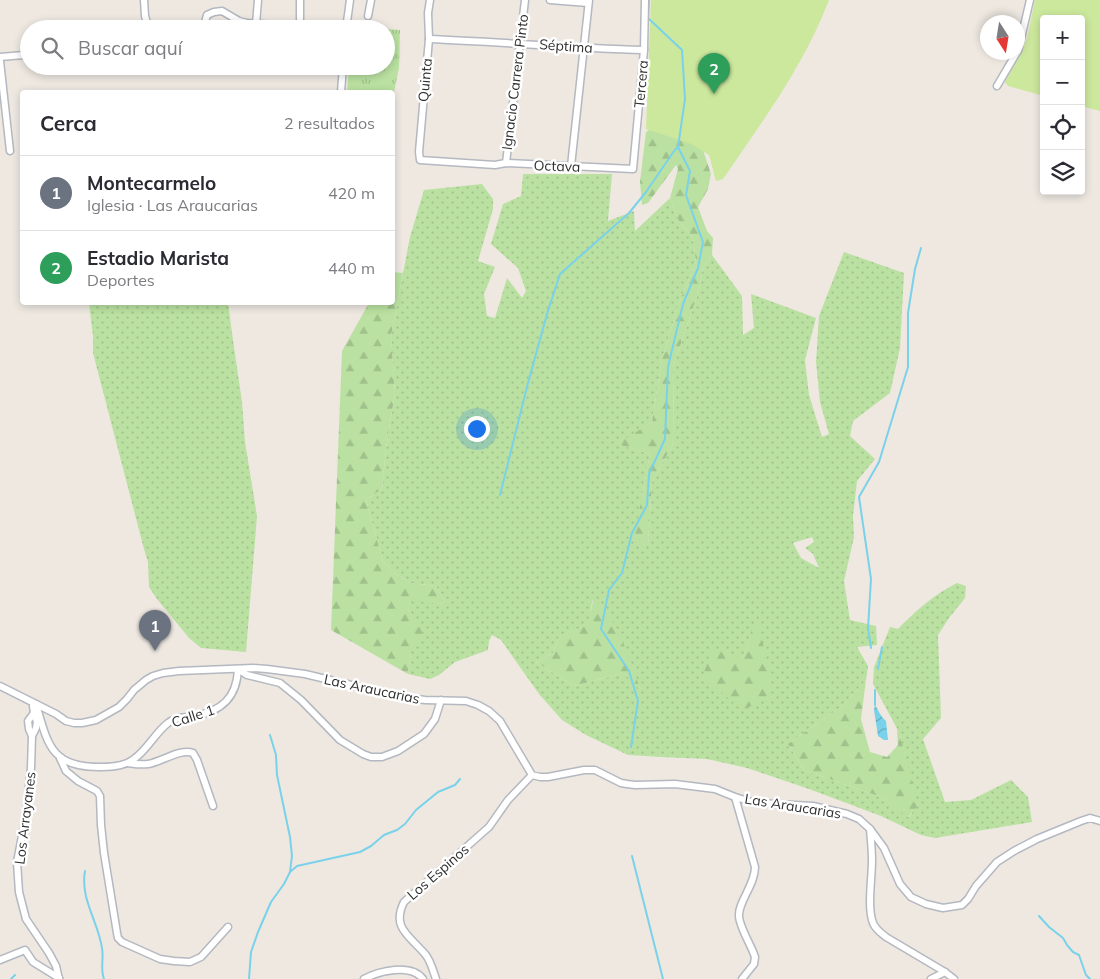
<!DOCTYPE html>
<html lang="es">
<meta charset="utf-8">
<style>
body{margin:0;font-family:Mulish,sans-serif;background:#f2f2f3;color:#2b2b33}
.controls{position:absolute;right:15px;top:15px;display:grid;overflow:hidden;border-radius:5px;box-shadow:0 2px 8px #0003}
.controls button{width:45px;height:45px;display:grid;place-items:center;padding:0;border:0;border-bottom:1px solid #e1e1e2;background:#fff;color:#2b2b33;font:25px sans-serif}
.compass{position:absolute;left:980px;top:15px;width:45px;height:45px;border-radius:50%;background:#fff;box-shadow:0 2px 8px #0003;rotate:168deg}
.you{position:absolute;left:476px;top:428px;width:18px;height:18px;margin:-12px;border:4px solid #fff;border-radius:50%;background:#1a73e8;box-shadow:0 0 0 8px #1a73e833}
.badge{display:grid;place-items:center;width:32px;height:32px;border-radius:50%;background:#111827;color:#fff;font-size:16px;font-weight:700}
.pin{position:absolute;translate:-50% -41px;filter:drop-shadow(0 1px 2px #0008)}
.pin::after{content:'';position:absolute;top:26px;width:18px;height:15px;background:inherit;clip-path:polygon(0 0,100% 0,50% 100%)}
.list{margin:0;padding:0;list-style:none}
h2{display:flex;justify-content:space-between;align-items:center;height:65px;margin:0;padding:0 20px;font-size:21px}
h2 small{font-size:16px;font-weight:400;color:#7c7c81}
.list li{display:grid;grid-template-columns:32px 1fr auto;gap:15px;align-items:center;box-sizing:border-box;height:75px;padding:0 20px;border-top:1px solid #e1e1e2}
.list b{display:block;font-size:19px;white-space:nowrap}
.list p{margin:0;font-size:16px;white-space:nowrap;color:#7c7c81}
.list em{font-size:16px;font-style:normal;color:#7c7c81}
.icon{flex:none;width:28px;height:28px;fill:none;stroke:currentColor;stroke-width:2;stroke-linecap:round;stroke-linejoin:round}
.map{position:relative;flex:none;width:1100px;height:979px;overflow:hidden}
.search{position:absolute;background:#fff;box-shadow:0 2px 8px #0003;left:20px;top:20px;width:375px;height:55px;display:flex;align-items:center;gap:12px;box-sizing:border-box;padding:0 18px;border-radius:28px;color:#7c7c81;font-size:19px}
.panel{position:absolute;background:#fff;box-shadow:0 2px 8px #0003;left:20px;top:90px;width:375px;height:215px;border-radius:5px}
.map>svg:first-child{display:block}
.grass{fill:url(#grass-dots);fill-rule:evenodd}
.forest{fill:url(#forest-firs)}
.park{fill:url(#park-tufts)}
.pitch{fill:#cce89d}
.water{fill:url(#water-waves)}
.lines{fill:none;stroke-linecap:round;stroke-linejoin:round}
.stream{stroke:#7ad2ea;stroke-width:2}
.minor-casing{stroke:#b4b8c0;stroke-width:9}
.minor{stroke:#fff;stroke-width:6}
.labels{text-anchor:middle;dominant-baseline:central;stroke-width:5;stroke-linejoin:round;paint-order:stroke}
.street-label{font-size:14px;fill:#2e2e2e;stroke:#fff}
</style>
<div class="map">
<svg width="1100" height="979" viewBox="0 0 1100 979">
<defs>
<pattern id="grass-dots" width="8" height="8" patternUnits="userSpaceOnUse" patternTransform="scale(1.25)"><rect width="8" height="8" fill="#bae1a1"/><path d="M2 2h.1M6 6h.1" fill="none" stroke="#a0c18b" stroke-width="1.8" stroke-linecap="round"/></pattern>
<pattern id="forest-firs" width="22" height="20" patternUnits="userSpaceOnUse" patternTransform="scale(1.25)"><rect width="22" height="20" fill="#bae1a1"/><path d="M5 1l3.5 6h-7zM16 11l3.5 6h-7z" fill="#a0c18b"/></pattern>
<pattern id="park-tufts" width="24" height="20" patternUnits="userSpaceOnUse" patternTransform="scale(1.25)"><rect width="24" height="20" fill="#bae1a1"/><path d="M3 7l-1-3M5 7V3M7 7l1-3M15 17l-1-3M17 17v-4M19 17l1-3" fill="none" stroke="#a0c18b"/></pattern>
<pattern id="water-waves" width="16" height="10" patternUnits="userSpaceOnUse" patternTransform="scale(1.25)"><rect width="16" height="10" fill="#7ad2ea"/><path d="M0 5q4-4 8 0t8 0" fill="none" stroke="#64abbe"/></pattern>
</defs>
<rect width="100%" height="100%" fill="#eee8e1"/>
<g class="grass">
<path d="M523,174H612L608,221L634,211L635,231L670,198L679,221L693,238L696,262L679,303L662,359L652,422L618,444L650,454L642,496L648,545L652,482L674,442L673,367L699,290L703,267L712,255L742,296L743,335L754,328L751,294L816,318L805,360L809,395L822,437L829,434L820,402L816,362L819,316L844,252L904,273L900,348L890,393L853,421L850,436L875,459L857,481L853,516L854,537L844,581L850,620L876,626L877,645L857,647L868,666L866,680L841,707L788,744L804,770L881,797L909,817L917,806L900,734L873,684L874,667L890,627L898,629C918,609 932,596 957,583L966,586L965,598L949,618L938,635L941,718L923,739L945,802L971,800L1011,780L1028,797L1032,822L935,838L921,835L881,816L809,789L747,768L707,759L662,757L628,755L586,735L562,720L539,694L501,640L492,635L489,641L488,650L455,662L439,675L430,679L408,674L411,652L408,611L410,600L446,604L436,586L411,583L395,573L383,562L366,500L382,489L386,448L395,393L391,336L410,237L424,190L482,184L493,199V209L478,261L495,267L484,294L487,316L495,318L507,278L522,298L526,291L518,268L491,244L503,204L521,196ZM812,537L814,542L805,548L813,554L819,568L801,558L793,543ZM592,600L641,690L624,673L574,686L536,662L553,653L559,637L590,624ZM756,618L742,710L743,658Z"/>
<polygon points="89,303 228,303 233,340 242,402 245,442 257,516 246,652 201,648 189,638 157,599 149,587 148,562 144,549 93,353 93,336"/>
</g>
<g class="forest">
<polygon points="668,118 703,150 711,174 708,189 698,207 707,231 713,238 712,255 703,267 699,290 673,367 674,442 652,482 648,545 633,546 642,496 650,454 617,444 652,422 662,359 679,303 696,262 693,238 679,221 670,198 678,169 676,165 648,203 642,205 640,182 646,132"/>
<polygon points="393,272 403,273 391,336 395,393 386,448 382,489 366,500 383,562 395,573 411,583 436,586 446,604 410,601 408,611 425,628 411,652 408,674 331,630 342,351 369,303 392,302"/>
<polygon points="593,600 607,612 621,637 641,691 624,673 574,686 536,662 553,653 559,637 589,624"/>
<polygon points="756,616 769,668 770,698 742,710 703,676 712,647 743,658"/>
<polygon points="866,680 861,719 870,752 887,757 898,745 897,728 900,734 918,806 908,817 881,797 804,770 788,744 841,707"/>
</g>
<polygon class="park" points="386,29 400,30 399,68 393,97 392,92 347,92 349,66 386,66"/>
<g class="pitch">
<path d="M651,0H829C804,66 762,122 723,179L716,181L709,155L691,144L646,129Z"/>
<polygon points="1035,0 1100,0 1100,111 1081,106 1081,19 1044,19 1044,96 1008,86 1005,82 1025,44 1028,34"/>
</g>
<path class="water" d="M875,705C879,711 880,716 886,721L888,740H884L878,736L874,710Z"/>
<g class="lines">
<g class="stream">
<polyline points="500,495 528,383 547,314 560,274 629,213 646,192 674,151 678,147"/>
<polyline points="871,648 868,628 871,579 859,497 879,462 908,367 908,313 915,269 921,248"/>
<polyline points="878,669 882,647"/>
<polyline points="875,705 875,690"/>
<polyline points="631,747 638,701 629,671 601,629 609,590 622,573 632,533 647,505 649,474 665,439 668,367 683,304 698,268 703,242 686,195 690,171 678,147 685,99 682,50 648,18 649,0"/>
<polyline points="632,856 663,979"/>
<path d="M85,871C80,899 98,921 102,948C104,958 100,969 104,979"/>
<polyline points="290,872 297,866 360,852 371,846 384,835 397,830 405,824 416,810 438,792 455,785 460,779"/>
<polyline points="1039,916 1049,927 1063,938 1067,945 1073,952 1079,955 1086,975 1090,979"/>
<polyline points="11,979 15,975"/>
<polyline points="249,979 251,952 258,932 271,902 284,884 290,872 292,856 290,837 277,775 276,755 270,735"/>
</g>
<defs>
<g id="minor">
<polyline points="144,0 145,16 149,29"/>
<polyline points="430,0 428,13 429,39 419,152 420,160 495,165 506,163 633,169 644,50 645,0"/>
<polyline points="550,0 588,3"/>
<polyline points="368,16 371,0"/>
<polyline points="256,24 258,0"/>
<polyline points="300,27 300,0"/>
<polyline points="203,29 207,15 214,12 222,11 239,21 247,23 324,29"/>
<polyline points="346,29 350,0"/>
<path d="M429,39C501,42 572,48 644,50"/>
<polyline points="1018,51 1030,0"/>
<polyline points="0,57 24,55"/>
<polyline points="0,61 10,151"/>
<polyline points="997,86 1017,52"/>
<polyline points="341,92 343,66"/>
<polyline points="506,163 525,0"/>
<polyline points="571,166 589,0"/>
<polyline points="0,686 56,714 66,721 74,723 82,723 96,720 119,707 127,699 134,690 146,680 153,676 163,673 179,671 253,668 267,669 305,674 401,697 425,700 466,701 478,705 489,711 500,721 532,775 540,777 548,777 584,770 595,770 621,783 627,784 635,785 675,784 715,789 735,797 755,803 813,806 847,814 859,819 870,829 884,848 900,884 911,897 926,904 943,908 962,905 968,899 976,886 997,862 1014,851 1037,839 1081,821 1090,818 1100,821"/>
<path d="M36,704C48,745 51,768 102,767C113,767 125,766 134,759C148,749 155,733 168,723C175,717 184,718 193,716C221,712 237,698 238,669L247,675L280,683L301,700L340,740L363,754L371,757H382L398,751L424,734L435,719L441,700"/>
<polyline points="33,706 34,713 37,722 36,728 32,736 31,768 26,815 17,862 19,892 26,919 49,953 56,966 59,979"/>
<polyline points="32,736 29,729 28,721 34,713"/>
<polyline points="60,758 66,771 78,781 97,791 100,796 101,825 104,853 117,933 118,938 122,942 160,959 174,961 190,962 201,957 228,927"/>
<path d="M128,763C135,764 141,765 148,764C161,762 181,748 193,753L197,760L213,806"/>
<path d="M735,797L755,867C755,885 738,902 739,916C739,926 751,945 755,957L754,964L742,979"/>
<path d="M870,829C871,840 872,850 872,861C872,878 867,908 873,923C876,930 881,933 886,937L945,972L954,979"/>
<polyline points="0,960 25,950 33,962 59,978"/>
<path d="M364,979C379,971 411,963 423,979"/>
<path d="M436,979C433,971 431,961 425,954C410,936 391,928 404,902L489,827L508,800L532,775"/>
<polyline points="931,979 945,972"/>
</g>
</defs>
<use href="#minor" class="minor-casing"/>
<use href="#minor" class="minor"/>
</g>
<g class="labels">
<g class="street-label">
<text transform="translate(566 46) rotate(4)">Séptima</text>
<text transform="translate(425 80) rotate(-85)">Quinta</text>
<text transform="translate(515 82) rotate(-83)">Ignacio Carrera Pinto</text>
<text transform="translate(641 84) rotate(-85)">Tercera</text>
<text transform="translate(557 166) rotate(2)">Octava</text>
<text transform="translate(372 689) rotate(12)">Las Araucarias</text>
<text transform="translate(193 716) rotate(-18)">Calle 1</text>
<text transform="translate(793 806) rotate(9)">Las Araucarias</text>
<text transform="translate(25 818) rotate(-83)">Los Arrayanes</text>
<text transform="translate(438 872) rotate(-41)">Los Espinos</text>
</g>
</g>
</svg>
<div class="controls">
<button>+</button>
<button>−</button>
<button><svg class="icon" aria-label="locate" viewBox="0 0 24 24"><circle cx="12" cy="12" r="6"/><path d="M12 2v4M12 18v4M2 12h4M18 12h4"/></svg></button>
<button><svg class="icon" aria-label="layers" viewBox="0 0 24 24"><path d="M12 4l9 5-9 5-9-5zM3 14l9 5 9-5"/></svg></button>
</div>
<svg class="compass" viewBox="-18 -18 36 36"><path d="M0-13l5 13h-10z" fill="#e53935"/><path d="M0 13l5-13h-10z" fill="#7c7c81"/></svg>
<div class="you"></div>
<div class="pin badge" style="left:155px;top:651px;background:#6b7280">1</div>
<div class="pin badge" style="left:714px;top:94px;background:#2e9e5b">2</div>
<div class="search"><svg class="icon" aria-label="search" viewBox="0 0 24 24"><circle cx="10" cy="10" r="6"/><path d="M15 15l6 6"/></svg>Buscar aquí</div>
<section class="panel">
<h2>Cerca<small>2 resultados</small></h2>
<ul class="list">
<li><span class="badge" style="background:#6b7280">1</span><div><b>Montecarmelo</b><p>Iglesia · Las Araucarias</p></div><em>420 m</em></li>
<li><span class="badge" style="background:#2e9e5b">2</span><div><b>Estadio Marista</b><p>Deportes</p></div><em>440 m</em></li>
</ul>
</section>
</div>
